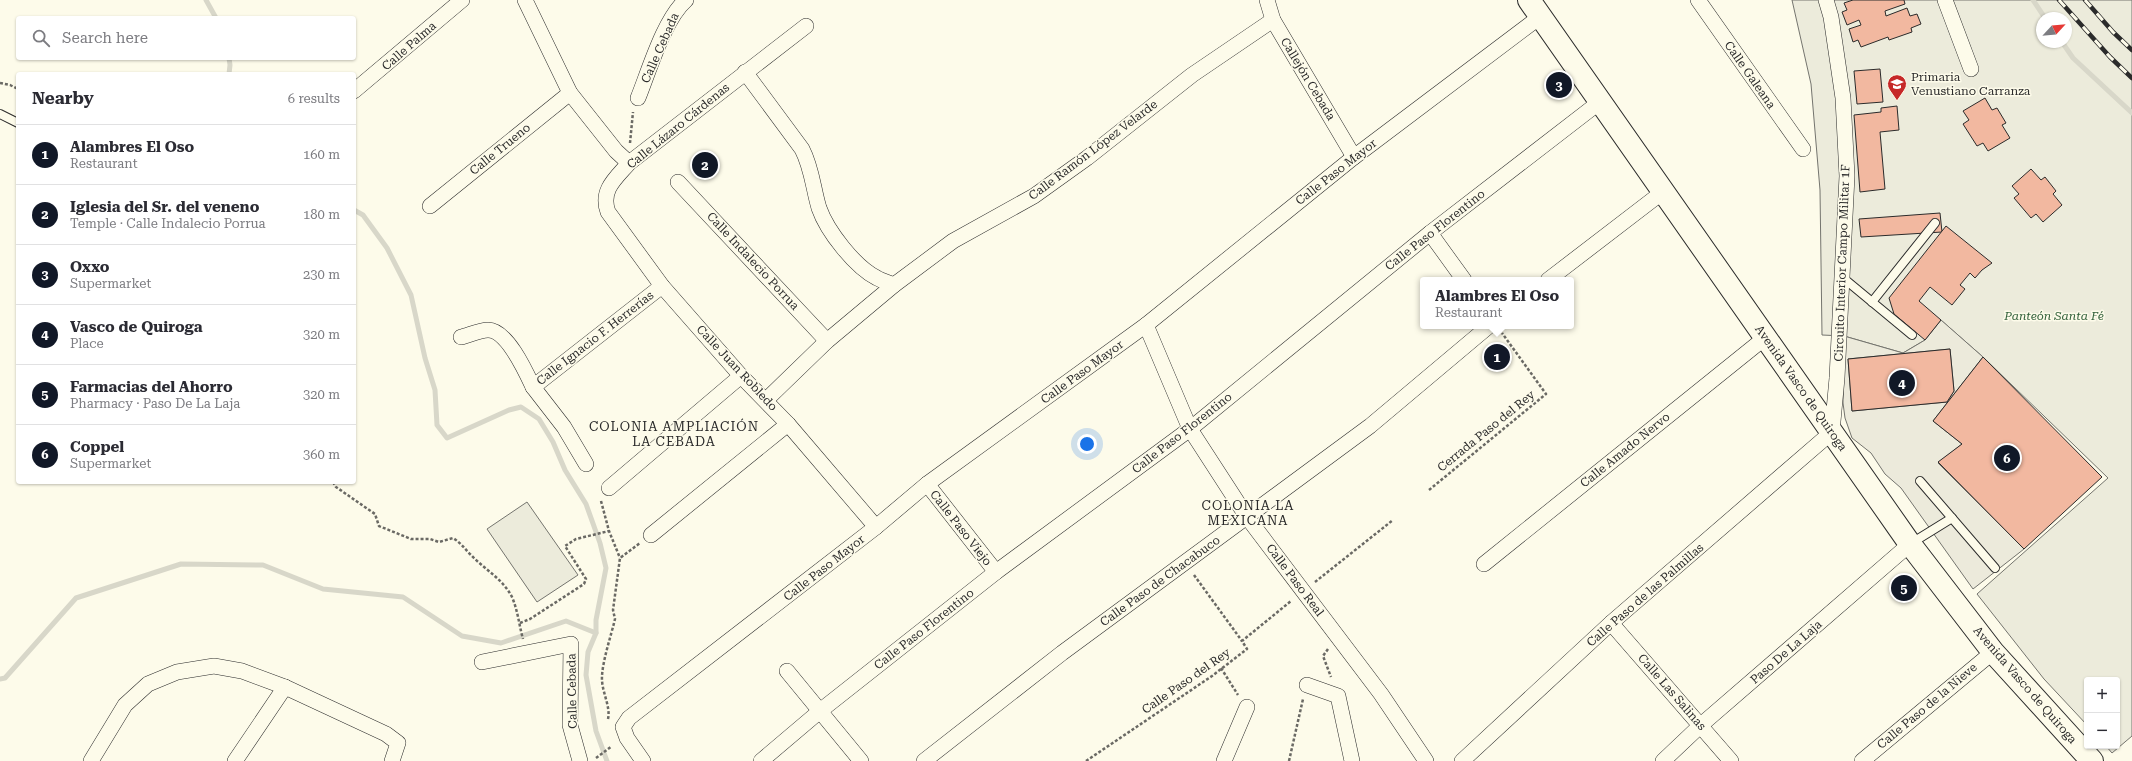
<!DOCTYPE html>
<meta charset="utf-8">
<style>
body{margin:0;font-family:"Roboto Serif",serif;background:#f2f2f3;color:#2b2b33}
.controls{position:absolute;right:12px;bottom:12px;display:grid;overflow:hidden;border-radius:4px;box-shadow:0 1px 3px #0004}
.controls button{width:36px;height:36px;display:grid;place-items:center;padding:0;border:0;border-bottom:1px solid #e1e1e2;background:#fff;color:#2b2b33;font:20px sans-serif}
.compass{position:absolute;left:2036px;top:12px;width:36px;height:36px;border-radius:50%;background:#fff;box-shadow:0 1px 3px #0004;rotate:64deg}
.you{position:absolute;left:1087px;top:444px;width:14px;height:14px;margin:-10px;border:3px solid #fff;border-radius:50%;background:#1a73e8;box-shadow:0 0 0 6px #1a73e833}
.badge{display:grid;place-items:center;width:26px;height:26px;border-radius:50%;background:#111827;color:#fff;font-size:13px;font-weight:700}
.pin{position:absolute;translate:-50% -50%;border:2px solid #fff;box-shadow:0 1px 4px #0006}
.popup{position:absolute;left:1420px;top:277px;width:154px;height:52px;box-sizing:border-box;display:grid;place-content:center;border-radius:4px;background:#fff;filter:drop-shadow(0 1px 3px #0005);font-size:13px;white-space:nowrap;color:#7c7c81}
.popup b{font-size:15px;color:#2b2b33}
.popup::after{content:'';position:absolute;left:50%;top:100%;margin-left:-8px;border:8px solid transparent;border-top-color:#fff}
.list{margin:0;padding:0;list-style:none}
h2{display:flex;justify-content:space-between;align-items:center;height:52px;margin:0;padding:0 16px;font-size:17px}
h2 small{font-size:13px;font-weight:400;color:#7c7c81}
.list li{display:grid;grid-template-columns:26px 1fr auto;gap:12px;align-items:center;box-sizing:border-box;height:60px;padding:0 16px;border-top:1px solid #e1e1e2}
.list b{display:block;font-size:15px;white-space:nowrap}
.list p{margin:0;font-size:13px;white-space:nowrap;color:#7c7c81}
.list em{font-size:13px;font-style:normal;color:#7c7c81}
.icon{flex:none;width:22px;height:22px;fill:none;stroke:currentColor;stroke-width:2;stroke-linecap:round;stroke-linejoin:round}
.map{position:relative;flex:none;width:2132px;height:761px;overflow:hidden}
.search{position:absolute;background:#fff;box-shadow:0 1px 3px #0004;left:16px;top:16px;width:340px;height:44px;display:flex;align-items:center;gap:10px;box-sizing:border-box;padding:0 14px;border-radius:4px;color:#7c7c81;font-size:15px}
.panel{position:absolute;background:#fff;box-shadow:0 1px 3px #0004;left:16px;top:72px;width:340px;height:412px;border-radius:4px}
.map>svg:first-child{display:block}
.green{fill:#ecebdb;stroke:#74746e;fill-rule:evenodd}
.parking{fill:#eceadb;stroke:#74746e;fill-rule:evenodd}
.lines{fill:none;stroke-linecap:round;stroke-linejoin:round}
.stream{stroke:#d8d7c9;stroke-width:5}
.building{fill:#f2b8a0;stroke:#2b2b2b}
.lane-casing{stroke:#2b2b2b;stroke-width:10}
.street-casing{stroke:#2b2b2b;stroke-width:16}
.secondary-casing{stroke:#2b2b2b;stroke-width:24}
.path{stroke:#6a6964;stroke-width:2.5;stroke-dasharray:3 2;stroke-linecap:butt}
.lane{stroke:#fdfbea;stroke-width:8}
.street{stroke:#fdfbea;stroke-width:15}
.secondary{stroke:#fdfbea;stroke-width:22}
.rail-casing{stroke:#2b2b2b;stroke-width:4.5}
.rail{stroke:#fdfbea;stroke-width:3;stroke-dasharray:9;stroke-linecap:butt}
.labels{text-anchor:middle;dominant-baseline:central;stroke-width:3;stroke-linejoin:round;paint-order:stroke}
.street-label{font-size:12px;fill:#2b2b2b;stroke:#fdfbea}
.poi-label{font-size:12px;fill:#2b2b2b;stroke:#fdfbea;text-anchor:start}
.park-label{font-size:12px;font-style:italic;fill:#34623c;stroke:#fdfbea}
.neighbourhood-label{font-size:13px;letter-spacing:1px;fill:#2b2b2b;stroke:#fdfbea}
</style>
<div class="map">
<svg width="2132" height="761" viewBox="0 0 2132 761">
<rect width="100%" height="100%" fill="#fdfbea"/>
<g class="green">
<path d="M1792,0H2132V736L2112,753L2106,746H2117V680H2087V725L2044,679L1977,594L2108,478L1983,357L1942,321L1925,340L1903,353L1844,336L1822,335L1820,190L1811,84ZM2042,18H2066V42H2042Z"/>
<polygon points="527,502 578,575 537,602 487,529"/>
</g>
<path class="parking" d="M1941,320L1983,357L1933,421L1962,444L1938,463L2024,549L1973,589L1901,488L1885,474L1871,453L1852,438L1845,418L1843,403L1844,336L1903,353L1925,340ZM1950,349L1954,391L1947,402L1852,411L1848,359Z"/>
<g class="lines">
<g class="stream">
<polyline points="206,0 216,18"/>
<polyline points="2033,0 2045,18"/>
<polyline points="2062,42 2073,58 2132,113"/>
<polyline points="229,58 230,65 229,74"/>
<polyline points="354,210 363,215 387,248 411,295 425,358 435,390 437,425 447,438 509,410 521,407 539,419 553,442 565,470 586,504 600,543 606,568 596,620 596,633 588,652 586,675 596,731 607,761"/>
<polyline points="0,679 5,678 76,598 181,564 263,565 323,589 403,597 462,636 501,643 566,621 596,633"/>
</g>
</g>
<g class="building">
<polygon points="1853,0 1904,0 1905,4 1885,11 1886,16 1907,8 1910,16 1917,14 1921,24 1911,28 1912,32 1889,40 1888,37 1861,47 1858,40 1853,42 1849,29 1861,25 1859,20 1847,25 1842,12 1847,10 1844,3"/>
<polygon points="1880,69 1883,102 1857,104 1854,71"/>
<polygon points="1985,98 1992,110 1997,108 2006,123 2002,125 2010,138 1988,151 1983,143 1977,146 1963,124 1969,120 1963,111"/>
<polygon points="1897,106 1899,130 1880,132 1885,189 1860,192 1854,115 1881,112 1881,108"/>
<polygon points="2031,169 2041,180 2045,177 2056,191 2053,194 2062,205 2043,222 2036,214 2031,218 2014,198 2019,194 2012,186"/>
<polygon points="1940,213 1942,232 1861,237 1859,219"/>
<polygon points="1946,226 1992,263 1982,270 1975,278 1970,273 1960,285 1965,289 1952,305 1930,287 1919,301 1941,320 1925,340 1894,314 1889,298"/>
<polygon points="1950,349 1954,391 1947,402 1852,411 1848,359"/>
<polygon points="1983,357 2102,477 2024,549 1938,462 1962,444 1933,421"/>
</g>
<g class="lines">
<defs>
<g id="lane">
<polyline points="0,114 18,123"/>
<polyline points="1842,277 1912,335"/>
<polyline points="1872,302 1935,223"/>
<polyline points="1920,481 1995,568"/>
<polyline points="1910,544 1952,518"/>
</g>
<g id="street">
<polyline points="525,0 570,93 616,151 629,163"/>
<polyline points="1267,0 1273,20 1354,157"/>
<polyline points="1698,0 1803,149"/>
<polyline points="1945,0 1971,69"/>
<path d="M806,26L629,163C616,178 600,190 608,212L662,286L741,376L788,424L876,527"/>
<path d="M745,72L802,149C812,168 813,188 819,208C827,231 855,267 877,278C882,281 888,282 894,285"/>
<polyline points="354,91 462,0"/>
<path d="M638,98C649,71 664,19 686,0"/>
<polyline points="678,182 827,341"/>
<polyline points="430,206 570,93"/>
<polyline points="1430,233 1464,280"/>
<polyline points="1548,280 1664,191"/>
<polyline points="1146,325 1190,429 1247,517 1381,694 1426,761"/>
<path d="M461,337C469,335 480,330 488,330C507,330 526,372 533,387L662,286"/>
<polyline points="533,387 564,427 586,464"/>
<polyline points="766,400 827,341 894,285 953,241 1034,196 1087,158 1192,75 1273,20"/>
<polyline points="927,484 996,572"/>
<polyline points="609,488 741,376"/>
<polyline points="651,535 788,424"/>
<polyline points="1484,564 1766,337"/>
<polyline points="1611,623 1731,761"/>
<polyline points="482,662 571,644 570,725 580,761"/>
<polyline points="787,671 861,761"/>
<polyline points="1307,685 1338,696 1352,761"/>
<polyline points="91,761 125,705 148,684 177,672 214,666 242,671 285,687 386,734 398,743 392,761"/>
<polyline points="235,761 285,687"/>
<polyline points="643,761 627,738 623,727 629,718 876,527 927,484 1146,325 1354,157 1541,16"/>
<polyline points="761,761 820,711 996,572 1190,429 1430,233 1601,101"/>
<polyline points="924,761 1062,653 1370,426 1489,326"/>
<polyline points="1224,761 1247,707"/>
<polyline points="1462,761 1611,623 1832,432 1837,378 1847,176 1843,98 1831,17 1826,0"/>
<polyline points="1663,761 1701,725 1910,544"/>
<polyline points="1862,761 1993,652"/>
</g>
<polyline id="secondary" points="1529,0 1910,544 1993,652 2092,761"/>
</defs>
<use href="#lane" class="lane-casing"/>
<use href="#street" class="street-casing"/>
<use href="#secondary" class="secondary-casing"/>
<g class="path">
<polyline points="0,83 10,85 18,89"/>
<polyline points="630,143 633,112"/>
<path d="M333,482L336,487L375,514L379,526L411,539H430L439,542L453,538C461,543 465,549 471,555C484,569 503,579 512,597C518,611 519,625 523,639"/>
<polyline points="1429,490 1546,394 1502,333"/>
<polyline points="601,501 609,531 620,558"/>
<polyline points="1194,575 1242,641"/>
<polyline points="1315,582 1393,520"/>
<polyline points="520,623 530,619 584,584 586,579 565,546 576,539 609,531"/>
<polyline points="1328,649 1323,656 1331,677"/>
<polyline points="1221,668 1238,695"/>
<path d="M608,719C611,706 601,691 602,676C603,659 611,636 615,619L613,610L620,558L640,543"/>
<polyline points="596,758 612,746"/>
<polyline points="1086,761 1212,676 1247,649 1242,641 1291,601"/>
<polyline points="1289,761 1303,699"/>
</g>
<use href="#lane" class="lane"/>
<use href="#street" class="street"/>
<use href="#secondary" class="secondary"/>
<defs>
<g id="rail">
<polyline points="2059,0 2110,57 2132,78"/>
<polyline points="2085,0 2113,32 2132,50"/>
</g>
</defs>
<use href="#rail" class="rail-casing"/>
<use href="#rail" class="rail"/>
</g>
<defs>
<symbol id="school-pin" viewBox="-11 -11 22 30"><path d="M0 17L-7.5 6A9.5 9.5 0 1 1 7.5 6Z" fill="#c62828" stroke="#fdfbea"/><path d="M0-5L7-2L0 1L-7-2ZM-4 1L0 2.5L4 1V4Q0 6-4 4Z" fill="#fff"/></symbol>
</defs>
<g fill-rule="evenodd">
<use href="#school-pin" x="1886" y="73" width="22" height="30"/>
</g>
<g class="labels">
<g class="street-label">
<text transform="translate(409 46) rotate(-41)">Calle Palma</text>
<text transform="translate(660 48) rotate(-66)">Calle Cebada</text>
<text transform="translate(1750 75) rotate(55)">Calle Galeana</text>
<text transform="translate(1308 79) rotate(59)">Callejón Cebada</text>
<text transform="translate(678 126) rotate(-39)">Calle Lázaro Cárdenas</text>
<text transform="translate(500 149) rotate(-39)">Calle Trueno</text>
<text transform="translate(1093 150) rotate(-37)">Calle Ramón López Velarde</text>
<text transform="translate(1336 172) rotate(-38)">Calle Paso Mayor</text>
<text transform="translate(1435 230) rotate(-38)">Calle Paso Florentino</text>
<text transform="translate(753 261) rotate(47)">Calle Indalecio Porrua</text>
<text transform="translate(1842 263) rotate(-88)">Circuito Interior Campo Militar 1F</text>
<text transform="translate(595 338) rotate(-38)">Calle Ignacio F. Herrerías</text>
<text transform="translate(737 368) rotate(47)">Calle Juan Robledo</text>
<text transform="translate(1082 372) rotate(-36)">Calle Paso Mayor</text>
<text transform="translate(1801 388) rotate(55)">Avenida Vasco de Quiroga</text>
<text transform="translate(1486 431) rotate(-39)">Cerrada Paso del Rey</text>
<text transform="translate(1182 433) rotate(-38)">Calle Paso Florentino</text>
<text transform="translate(1625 450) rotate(-39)">Calle Amado Nervo</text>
<text transform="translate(961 528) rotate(52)">Calle Paso Viejo</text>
<text transform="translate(824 568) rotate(-38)">Calle Paso Mayor</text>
<text transform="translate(1295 580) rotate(53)">Calle Paso Real</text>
<text transform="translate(1160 581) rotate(-36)">Calle Paso de Chacabuco</text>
<text transform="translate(1645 595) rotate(-41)">Calle Paso de las Palmillas</text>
<text transform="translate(924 629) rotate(-38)">Calle Paso Florentino</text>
<text transform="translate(1786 652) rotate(-41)">Paso De La Laja</text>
<text transform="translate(1186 681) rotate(-35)">Calle Paso del Rey</text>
<text transform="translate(2025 685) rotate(49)">Avenida Vasco de Quiroga</text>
<text transform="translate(572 691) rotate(-91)">Calle Cebada</text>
<text transform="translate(1672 692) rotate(49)">Calle Las Salinas</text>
<text transform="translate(1927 706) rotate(-40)">Calle Paso de la Nieve</text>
</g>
<g class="poi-label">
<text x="1911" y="77">Primaria<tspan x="1911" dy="14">Venustiano Carranza</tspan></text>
</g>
<g class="park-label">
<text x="2054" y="316">Panteón Santa Fé</text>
</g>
<g class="neighbourhood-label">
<text x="674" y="426">COLONIA AMPLIACIÓN<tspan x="674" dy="15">LA CEBADA</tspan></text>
<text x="1248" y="505">COLONIA LA<tspan x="1248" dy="15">MEXICANA</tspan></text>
</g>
</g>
</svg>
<div class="controls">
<button>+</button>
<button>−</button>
</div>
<svg class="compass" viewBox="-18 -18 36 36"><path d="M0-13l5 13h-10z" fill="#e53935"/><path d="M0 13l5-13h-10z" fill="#7c7c81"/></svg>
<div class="you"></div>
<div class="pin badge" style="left:1497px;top:357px">1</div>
<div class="popup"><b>Alambres El Oso</b>Restaurant</div>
<div class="pin badge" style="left:705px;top:165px">2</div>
<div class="pin badge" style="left:1559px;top:85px">3</div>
<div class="pin badge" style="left:1902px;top:383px">4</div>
<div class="pin badge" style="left:1904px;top:588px">5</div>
<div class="pin badge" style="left:2007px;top:458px">6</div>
<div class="search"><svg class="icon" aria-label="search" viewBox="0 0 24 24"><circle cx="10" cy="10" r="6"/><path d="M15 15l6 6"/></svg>Search here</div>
<section class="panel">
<h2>Nearby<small>6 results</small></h2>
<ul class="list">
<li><span class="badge">1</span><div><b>Alambres El Oso</b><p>Restaurant</p></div><em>160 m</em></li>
<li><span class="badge">2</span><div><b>Iglesia del Sr. del veneno</b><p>Temple · Calle Indalecio Porrua</p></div><em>180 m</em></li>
<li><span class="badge">3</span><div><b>Oxxo</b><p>Supermarket</p></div><em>230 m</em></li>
<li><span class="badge">4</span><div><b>Vasco de Quiroga</b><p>Place</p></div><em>320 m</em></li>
<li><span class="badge">5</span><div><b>Farmacias del Ahorro</b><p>Pharmacy · Paso De La Laja</p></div><em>320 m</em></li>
<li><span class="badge">6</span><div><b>Coppel</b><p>Supermarket</p></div><em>360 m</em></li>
</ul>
</section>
</div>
